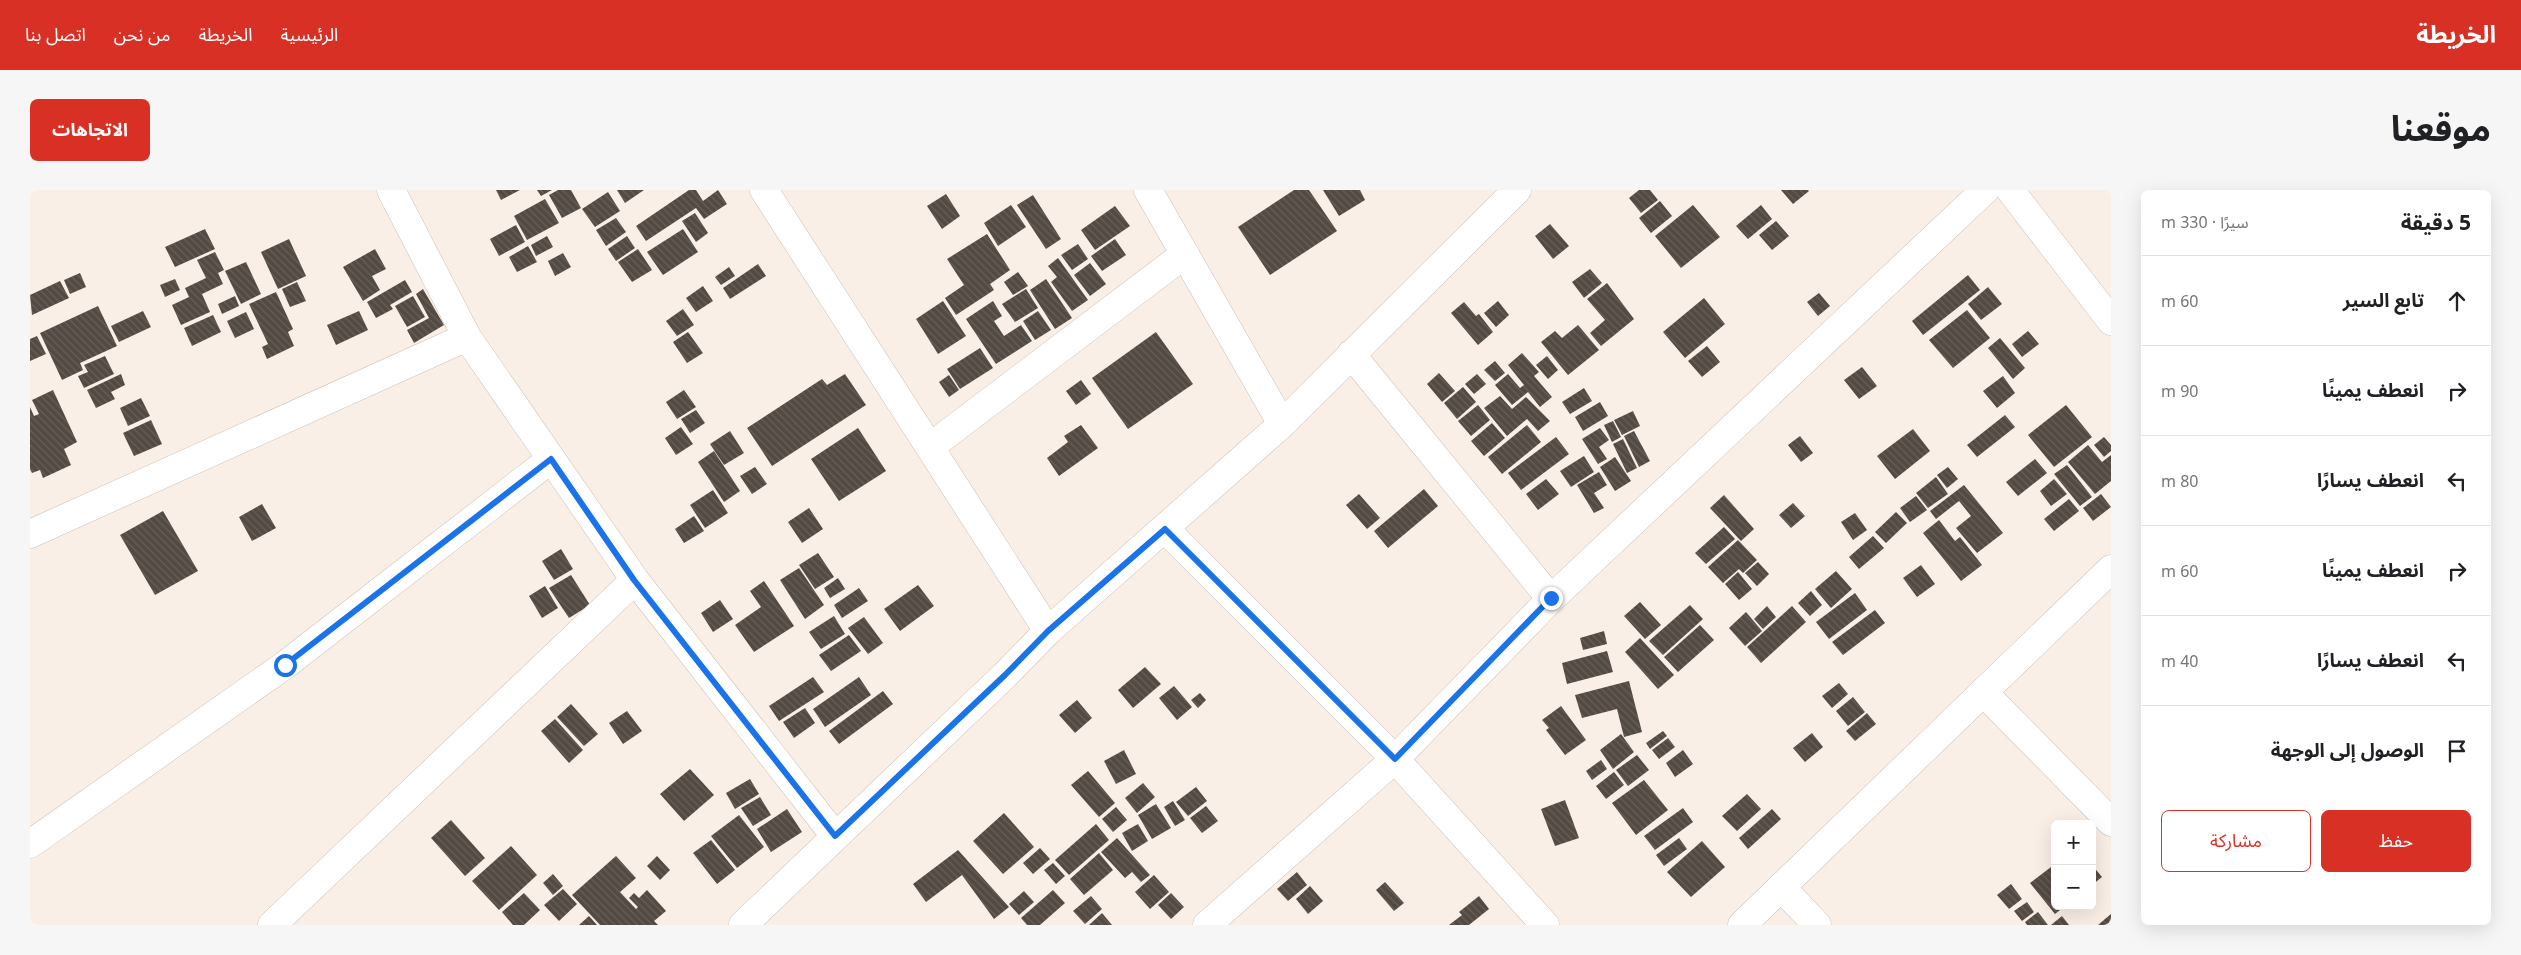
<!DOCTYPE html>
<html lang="ar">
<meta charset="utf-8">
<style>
body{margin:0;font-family:"Noto Sans","Noto Sans Arabic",sans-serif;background:#f6f6f6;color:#202124;direction:rtl}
.controls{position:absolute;right:15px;bottom:15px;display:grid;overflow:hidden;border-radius:8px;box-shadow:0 5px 20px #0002}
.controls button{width:45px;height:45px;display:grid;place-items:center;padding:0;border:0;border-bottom:1px solid #e0e0e0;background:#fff;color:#202124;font:25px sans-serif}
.stop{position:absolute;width:15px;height:15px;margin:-11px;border:4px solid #1a73e8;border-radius:50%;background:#fff}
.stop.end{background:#1a73e8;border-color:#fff;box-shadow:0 1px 5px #0008}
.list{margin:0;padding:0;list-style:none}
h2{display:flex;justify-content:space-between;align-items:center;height:65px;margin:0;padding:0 20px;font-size:21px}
h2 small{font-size:16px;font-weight:400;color:#757577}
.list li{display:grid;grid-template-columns:32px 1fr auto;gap:15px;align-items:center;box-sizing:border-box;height:90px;padding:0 20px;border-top:1px solid #e0e0e0}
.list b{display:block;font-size:19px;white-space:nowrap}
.list em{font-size:16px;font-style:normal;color:#757577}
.actions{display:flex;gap:10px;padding:15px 20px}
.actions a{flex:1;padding:11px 0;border:1px solid #d93025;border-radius:8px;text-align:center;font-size:18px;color:#d93025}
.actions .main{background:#d93025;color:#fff}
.icon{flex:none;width:28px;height:28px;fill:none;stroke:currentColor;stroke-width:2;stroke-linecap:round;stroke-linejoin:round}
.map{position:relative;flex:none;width:2081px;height:735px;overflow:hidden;direction:ltr;border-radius:8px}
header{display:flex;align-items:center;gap:30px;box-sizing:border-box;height:70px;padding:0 25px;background:#d93025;color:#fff}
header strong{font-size:24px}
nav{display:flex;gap:28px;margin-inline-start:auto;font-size:18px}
.intro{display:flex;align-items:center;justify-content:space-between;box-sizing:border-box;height:120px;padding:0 30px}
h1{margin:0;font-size:35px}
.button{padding:12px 22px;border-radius:8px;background:#d93025;color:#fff;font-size:18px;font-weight:700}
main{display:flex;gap:30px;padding:0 30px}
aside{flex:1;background:#fff;border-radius:8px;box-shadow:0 5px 20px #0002}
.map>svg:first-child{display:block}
.building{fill:url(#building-back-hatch)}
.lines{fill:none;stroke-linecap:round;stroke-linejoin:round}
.street-casing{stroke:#cbc1b9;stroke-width:29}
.street{stroke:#fff;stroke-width:28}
.route{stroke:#1a73e8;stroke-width:6}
</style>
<header>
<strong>الخريطة</strong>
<nav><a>الرئيسية</a><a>الخريطة</a><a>من نحن</a><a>اتصل بنا</a></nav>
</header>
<div class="intro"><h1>موقعنا</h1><a class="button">الاتجاهات</a></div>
<main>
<aside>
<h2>5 دقيقة<small>سيرًا · 330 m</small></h2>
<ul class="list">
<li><svg class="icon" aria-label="ahead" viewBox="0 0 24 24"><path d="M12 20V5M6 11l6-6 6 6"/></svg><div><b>تابع السير</b></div><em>60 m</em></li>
<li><svg class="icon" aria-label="right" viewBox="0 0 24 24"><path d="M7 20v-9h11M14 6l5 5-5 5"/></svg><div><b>انعطف يمينًا</b></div><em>90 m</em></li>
<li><svg class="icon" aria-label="left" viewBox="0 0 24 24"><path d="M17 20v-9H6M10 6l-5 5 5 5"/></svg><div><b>انعطف يسارًا</b></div><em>80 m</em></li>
<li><svg class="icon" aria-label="right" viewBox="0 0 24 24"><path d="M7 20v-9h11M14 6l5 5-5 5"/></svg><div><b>انعطف يمينًا</b></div><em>60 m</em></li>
<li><svg class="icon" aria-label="left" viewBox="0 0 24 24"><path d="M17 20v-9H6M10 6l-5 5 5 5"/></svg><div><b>انعطف يسارًا</b></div><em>40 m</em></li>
<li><svg class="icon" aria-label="arrive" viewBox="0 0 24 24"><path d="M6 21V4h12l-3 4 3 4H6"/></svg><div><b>الوصول إلى الوجهة</b></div></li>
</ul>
<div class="actions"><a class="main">حفظ</a><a>مشاركة</a></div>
</aside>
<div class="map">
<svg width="2081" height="735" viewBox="0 0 2081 735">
<defs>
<pattern id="building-back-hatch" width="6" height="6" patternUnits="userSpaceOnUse" patternTransform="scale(1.25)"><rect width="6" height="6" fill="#524a43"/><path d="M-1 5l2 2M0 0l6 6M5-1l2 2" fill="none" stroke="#67605a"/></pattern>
</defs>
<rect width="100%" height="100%" fill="#faefe7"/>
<g class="building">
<polygon points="466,0 490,0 471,10"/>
<polygon points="507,0 522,0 511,6"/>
<polygon points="528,0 541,0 551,18 532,28 519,5"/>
<polygon points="587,0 614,0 595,13"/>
<polygon points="659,0 666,0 673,11 688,0 697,14 674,29 666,18 616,51 606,36"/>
<polygon points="1264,0 1279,0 1307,41 1240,85 1208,37"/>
<polygon points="1293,0 1330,0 1335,10 1309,26"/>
<polygon points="1609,0 1620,0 1628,10 1611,23 1599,8"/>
<polygon points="1751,0 1778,0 1779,1 1763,14"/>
<polygon points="578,2 590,21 565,37 552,19"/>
<polygon points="916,4 930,26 912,39 897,16"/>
<polygon points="1003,5 1031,49 1016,59 987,15"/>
<polygon points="515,9 529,33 497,50 484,26"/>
<polygon points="1630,11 1642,26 1621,43 1609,28"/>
<polygon points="981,15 996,37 968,56 954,33"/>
<polygon points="1663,15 1690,47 1651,78 1625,46"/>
<polygon points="1731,15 1742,29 1718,49 1706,36"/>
<polygon points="1085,16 1100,36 1065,60 1051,40"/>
<polygon points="665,23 678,43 666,52 652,31"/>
<polygon points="586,28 596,42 576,56 566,40"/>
<polygon points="1746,31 1759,46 1742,60 1729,45"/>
<polygon points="1520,34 1539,56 1523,69 1505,46"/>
<polygon points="486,35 495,52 469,66 460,49"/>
<polygon points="175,39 185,59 145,77 135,57"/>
<polygon points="653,39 668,62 633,85 617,62"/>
<polygon points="957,44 980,80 960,94 964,100 926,125 915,108 934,95 917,69"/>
<polygon points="517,46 523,57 506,66 501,55"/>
<polygon points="597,46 605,58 586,71 578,59"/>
<polygon points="259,49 276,86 248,99 231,62"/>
<polygon points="1085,49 1096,65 1072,81 1061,66"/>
<polygon points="1048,54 1058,69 1042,80 1031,65"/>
<polygon points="498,56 507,72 487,82 479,67"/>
<polygon points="345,59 356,79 342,86 350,100 333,111 313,77"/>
<polygon points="608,59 622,80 602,92 588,72"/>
<polygon points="185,62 194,80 188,83 193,94 172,104 180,122 151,135 142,115 159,107 155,98 176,88 167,70"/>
<polygon points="533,63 541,77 525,86 518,71"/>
<polygon points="1028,68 1058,110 1042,121 1021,92 1027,87 1018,76"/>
<polygon points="216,72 231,104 211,114 195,81"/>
<polygon points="1060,73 1076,94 1060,106 1044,85"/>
<polygon points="728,74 736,86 700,109 693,98"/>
<polygon points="699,77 705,86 691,95 685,87"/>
<polygon points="1560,79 1572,93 1554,108 1542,92"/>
<polygon points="988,82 998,96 983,105 974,92"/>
<polygon points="50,83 56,97 40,104 34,90"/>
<polygon points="1938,85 1950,100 1893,145 1882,131"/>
<polygon points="145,89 150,100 135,107 130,95"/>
<polygon points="1016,89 1042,128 1025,139 1000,100"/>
<polygon points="375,90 382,102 360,115 363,119 346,128 337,112"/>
<polygon points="30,91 39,108 2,125 0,105"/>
<polygon points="267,92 276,111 260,117 252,99"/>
<polygon points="1577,93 1604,129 1571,156 1560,143 1575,130 1557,109"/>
<polygon points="673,96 683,111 666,122 656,108"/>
<polygon points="1958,97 1972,114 1951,130 1938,114"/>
<polygon points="393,99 414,135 384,153 377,140 399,128 386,104"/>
<polygon points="996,99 1008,118 985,132 972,114"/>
<polygon points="246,102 263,139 258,142 264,156 237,169 232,157 238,154 219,114"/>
<polygon points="1789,103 1800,116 1788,126 1777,112"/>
<polygon points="205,106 209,116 192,124 188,114"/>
<polygon points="383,106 395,127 377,137 365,116"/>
<polygon points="1674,108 1695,134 1655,168 1633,142"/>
<polygon points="913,111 936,146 908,164 886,129"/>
<polygon points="963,111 972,126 964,131 974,146 991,135 1002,151 966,174 936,129"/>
<polygon points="1468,111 1479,125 1466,137 1454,123"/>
<polygon points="1434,112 1446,126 1449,124 1463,142 1448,155 1421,123"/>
<polygon points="68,116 87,156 50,173 53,180 32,190 10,143"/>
<polygon points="653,119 664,135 647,146 636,131"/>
<polygon points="1937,120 1960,148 1923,178 1899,150"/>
<polygon points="113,121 121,137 89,152 81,136"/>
<polygon points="329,121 338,140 306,155 297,135"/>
<polygon points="1008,121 1021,140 1005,150 993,131"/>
<polygon points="216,122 224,139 205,148 197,131"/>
<polygon points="183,125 191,142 162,156 154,138"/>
<polygon points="1548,135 1569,160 1538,185 1511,152 1525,141 1532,148"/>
<polygon points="1998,141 2009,154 1992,167 1982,154"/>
<polygon points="658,142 673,163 657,173 643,152"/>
<polygon points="1126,142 1163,194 1098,239 1062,188"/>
<polygon points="7,146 16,164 0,171 0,149"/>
<polygon points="1970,148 1995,178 1983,189 1958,158"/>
<polygon points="1677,156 1690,172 1672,187 1658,171"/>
<polygon points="950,158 963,178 930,199 917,179"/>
<polygon points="1492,163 1509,182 1504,186 1522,207 1510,217 1498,202 1482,215 1465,195 1478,184 1490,198 1494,195 1478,175"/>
<polygon points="75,166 84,184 54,198 48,186 58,182 54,175"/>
<polygon points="1517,166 1528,180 1518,189 1506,175"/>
<polygon points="1465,171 1475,183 1465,191 1454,180"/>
<polygon points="1832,177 1847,196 1829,209 1814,190"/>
<polygon points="1409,183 1425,201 1412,212 1397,194"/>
<polygon points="91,184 95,195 81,202 85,209 66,218 57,200"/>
<polygon points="815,184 836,215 742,276 717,238 792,189 797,195"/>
<polygon points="1447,184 1456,194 1444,204 1435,194"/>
<polygon points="919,185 929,200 919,207 909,192"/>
<polygon points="1973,186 1985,203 1967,218 1953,201"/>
<polygon points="1051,190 1061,204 1046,215 1036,201"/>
<polygon points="1433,197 1446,212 1427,229 1414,213"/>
<polygon points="1554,198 1562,211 1540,224 1532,212"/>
<polygon points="23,200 47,252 34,259 41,275 13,288 10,280 2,283 0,279 0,217 4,226 9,224 2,210"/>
<polygon points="654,200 666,217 647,229 636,212"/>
<polygon points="1470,206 1482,219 1496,207 1520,231 1508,241 1497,229 1477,246 1454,218"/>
<polygon points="111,208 120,226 98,236 90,218"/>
<polygon points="1570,212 1578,226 1553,241 1545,227"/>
<polygon points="1448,215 1460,230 1441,246 1428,231"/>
<polygon points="2036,215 2062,247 2024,277 1998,245"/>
<polygon points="666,220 675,233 660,243 651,229"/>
<polygon points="1603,221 1610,236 1592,245 1584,230"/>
<polygon points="1975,225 1985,237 1947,267 1937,255"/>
<polygon points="121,230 132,254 104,266 93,243"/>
<polygon points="1583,231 1591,247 1582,252 1574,235"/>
<polygon points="1462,233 1475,248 1454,266 1441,251"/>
<polygon points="1051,235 1068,258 1029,286 1017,268 1038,252 1034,246"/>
<polygon points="1497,235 1511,252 1472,284 1458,267"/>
<polygon points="651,237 663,254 646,265 635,248"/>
<polygon points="828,238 856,281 809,311 781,269"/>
<polygon points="1570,238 1579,250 1569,257 1577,269 1568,274 1552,249"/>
<polygon points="1883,239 1900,261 1865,289 1847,266"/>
<polygon points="700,241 714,263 694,275 680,254"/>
<polygon points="1604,241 1620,271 1609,277 1594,246"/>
<polygon points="1770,246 1783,263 1771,272 1758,255"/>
<polygon points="1526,247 1539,264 1491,300 1478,283"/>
<polygon points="2074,247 2081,255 2081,261 2074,267 2064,255"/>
<polygon points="1593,249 1607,278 1597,283 1583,254"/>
<polygon points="2058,255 2072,272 2081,265 2081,291 2065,304 2038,272"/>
<polygon points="684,261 710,301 694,312 668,272"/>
<polygon points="1554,266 1564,282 1541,297 1530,281"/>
<polygon points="1585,267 1601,291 1585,301 1570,277"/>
<polygon points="2005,269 2017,283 1988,306 1976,292"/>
<polygon points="2037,275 2062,307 2050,316 2024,284"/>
<polygon points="725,277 737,294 722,304 710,286"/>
<polygon points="1918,277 1928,289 1917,298 1907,285"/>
<polygon points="1569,282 1577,295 1564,303 1574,318 1564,323 1547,295"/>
<polygon points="1906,287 1918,304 1898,318 1886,303"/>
<polygon points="1516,289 1529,304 1508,320 1496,304"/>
<polygon points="2024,289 2037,304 2021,316 2010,301"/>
<polygon points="1934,295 1973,343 1947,363 1926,338 1941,326 1929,311 1906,329 1900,321"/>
<polygon points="1394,299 1408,316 1358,358 1344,341"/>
<polygon points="683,300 698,323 675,338 660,315"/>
<polygon points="1329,304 1350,328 1337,339 1316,315"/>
<polygon points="2071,304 2081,317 2063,331 2053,318"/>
<polygon points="1694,305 1724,339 1711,351 1680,318"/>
<polygon points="1886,306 1897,320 1880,332 1870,318"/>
<polygon points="2039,309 2049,321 2024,341 2014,329"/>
<polygon points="1763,313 1775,326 1761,338 1749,325"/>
<polygon points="232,314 246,338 222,351 209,327"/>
<polygon points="779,318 793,339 772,353 758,332"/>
<polygon points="133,321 168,381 125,405 90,345"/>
<polygon points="1866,322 1877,333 1856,353 1845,342"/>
<polygon points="1825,323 1837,340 1823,350 1811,332"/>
<polygon points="664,326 674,341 654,353 645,339"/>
<polygon points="1909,330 1925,351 1930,347 1952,375 1931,391 1893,343"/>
<polygon points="1694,337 1705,349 1676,374 1665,363"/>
<polygon points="1843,346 1854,358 1829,379 1819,367"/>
<polygon points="1708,350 1727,370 1713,383 1709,379 1693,393 1678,377"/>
<polygon points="531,359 543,379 524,390 512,371"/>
<polygon points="788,363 804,387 785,399 769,375"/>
<polygon points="1728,372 1739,384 1727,396 1715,383"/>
<polygon points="1891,375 1905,394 1887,407 1873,388"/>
<polygon points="769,378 794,415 775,429 750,390"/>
<polygon points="1806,381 1822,399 1801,418 1785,399"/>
<polygon points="1708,382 1722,399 1709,410 1695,394"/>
<polygon points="541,385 560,415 539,428 519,398"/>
<polygon points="808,388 815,399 800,408 794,398"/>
<polygon points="734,391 764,436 724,462 705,435 731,417 720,401"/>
<polygon points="888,395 904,416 870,441 854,419"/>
<polygon points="515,396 528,418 512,428 499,406"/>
<polygon points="829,398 838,411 812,428 804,415"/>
<polygon points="1781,401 1792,415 1780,426 1768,413"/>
<polygon points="1825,403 1837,420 1799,449 1786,432"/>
<polygon points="690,410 703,429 683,442 671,423"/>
<polygon points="1610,412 1631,435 1615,449 1594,426"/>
<polygon points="1660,415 1673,429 1633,465 1619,451"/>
<polygon points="1737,416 1746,427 1733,439 1724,429"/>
<polygon points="1762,416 1776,432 1731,473 1717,457"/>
<polygon points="1845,420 1855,433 1813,465 1802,452"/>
<polygon points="1716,422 1732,441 1715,456 1699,438"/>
<polygon points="804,426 815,444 791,459 779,442"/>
<polygon points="834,427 853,453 838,464 818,438"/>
<polygon points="1670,435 1684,450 1648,482 1634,467"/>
<polygon points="1574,441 1577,454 1553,460 1550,448"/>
<polygon points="819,445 831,461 801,481 789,465"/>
<polygon points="1610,448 1644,485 1628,499 1595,462"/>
<polygon points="1577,461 1583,482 1537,494 1532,473"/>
<polygon points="1115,477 1131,494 1103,518 1088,500"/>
<polygon points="783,487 794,502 749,531 739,516"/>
<polygon points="829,487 841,505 795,537 783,519"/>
<polygon points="1599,491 1612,542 1594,547 1587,519 1552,528 1545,505"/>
<polygon points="1809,493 1818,504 1802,518 1792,506"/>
<polygon points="1144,496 1162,517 1147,530 1129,508"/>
<polygon points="853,501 863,514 809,554 799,541"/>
<polygon points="1170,503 1176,510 1168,518 1161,510"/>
<polygon points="1823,507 1835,522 1818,536 1806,521"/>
<polygon points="1047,510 1062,528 1045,543 1029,525"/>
<polygon points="541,514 568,544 554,556 527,527"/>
<polygon points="1531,516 1556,550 1535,565 1516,540 1519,538 1512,530"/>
<polygon points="775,518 785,533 764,548 753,532"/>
<polygon points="597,521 612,541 593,554 579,533"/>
<polygon points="1837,523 1846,534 1825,551 1816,541"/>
<polygon points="525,529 553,560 539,573 511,541"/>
<polygon points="1633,541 1637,546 1620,559 1616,553"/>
<polygon points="1782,543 1793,557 1775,572 1763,558"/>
<polygon points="1591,544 1604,562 1583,579 1570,560"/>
<polygon points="1638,548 1645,557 1629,569 1622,560"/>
<polygon points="1094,560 1106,584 1086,594 1074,571"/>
<polygon points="1653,560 1663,574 1645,587 1636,573"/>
<polygon points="1607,565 1619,580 1598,596 1586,580"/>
<polygon points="1571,570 1577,579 1562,590 1556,581"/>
<polygon points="660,579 684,605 654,631 630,604"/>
<polygon points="1058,581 1085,613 1069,627 1041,595"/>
<polygon points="1584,582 1594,595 1576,609 1566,596"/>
<polygon points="720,589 729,604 705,619 696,603"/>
<polygon points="1614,590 1638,620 1606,645 1582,613"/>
<polygon points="1113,593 1125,607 1107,623 1095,608"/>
<polygon points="1166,597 1177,611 1158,626 1146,612"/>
<polygon points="1717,604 1731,619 1707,641 1692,626"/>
<polygon points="730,607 741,625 723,636 711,618"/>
<polygon points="1535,610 1549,648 1525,656 1511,619"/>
<polygon points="1143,611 1155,630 1145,636 1134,617"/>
<polygon points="1126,614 1141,638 1122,649 1108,625"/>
<polygon points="1176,616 1188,631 1172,643 1160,628"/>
<polygon points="1086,617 1097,630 1083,642 1072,629"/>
<polygon points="1653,618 1663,632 1625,660 1614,646"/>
<polygon points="757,619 772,642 741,662 727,639"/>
<polygon points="1742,619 1751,629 1718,659 1709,648"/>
<polygon points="974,623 1004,657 973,684 943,651"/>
<polygon points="709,625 734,657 707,678 681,646"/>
<polygon points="421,630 455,668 435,686 401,648"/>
<polygon points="1066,634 1079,650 1039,685 1025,670"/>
<polygon points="1108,634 1118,651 1102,661 1092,643"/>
<polygon points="1087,648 1120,685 1111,692 1102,682 1095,688 1071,662"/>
<polygon points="1649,648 1657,659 1634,676 1626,665"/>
<polygon points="681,650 705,680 687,694 663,663"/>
<polygon points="1672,651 1695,677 1661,707 1637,682"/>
<polygon points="481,656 507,685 469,720 442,691"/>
<polygon points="1010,658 1020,669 1003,684 993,673"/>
<polygon points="928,660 979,717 964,729 932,685 896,712 883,694"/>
<polygon points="1069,663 1083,680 1054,705 1040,689"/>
<polygon points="586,666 606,688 590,702 606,719 608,717 599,708 604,703 609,708 617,700 636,721 624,731 628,735 570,735 542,705"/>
<polygon points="627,666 640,680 630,690 617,676"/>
<polygon points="1023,673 1035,686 1026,694 1014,680"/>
<polygon points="2025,674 2025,716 2035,716 2025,724 2000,693"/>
<polygon points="2062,675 2072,687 2062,695"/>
<polygon points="1267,682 1277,695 1258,711 1247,699"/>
<polygon points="523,684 533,696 523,705 513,693"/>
<polygon points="1124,685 1139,702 1120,719 1105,702"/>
<polygon points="1355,692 1374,713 1364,721 1346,700"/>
<polygon points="1981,694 1992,709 1979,719 1967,705"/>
<polygon points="1280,696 1293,711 1278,724 1266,709"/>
<polygon points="533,699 547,714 529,731 514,715"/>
<polygon points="1023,700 1035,713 1010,735 997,735 991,728"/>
<polygon points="994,701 1004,712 989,725 979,714"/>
<polygon points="494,703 510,720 494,735 483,735 472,722"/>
<polygon points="1141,703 1154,717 1141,729 1128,715"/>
<polygon points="1061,706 1072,719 1055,734 1043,721"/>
<polygon points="1449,706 1459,719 1439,735 1419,735 1432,725 1429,722"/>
<polygon points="1997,712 2004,722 1992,731 1984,721"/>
<polygon points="2008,722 2018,735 1997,735 1995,732"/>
<polygon points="1072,723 1082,735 1059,735"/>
<polygon points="2081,724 2081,735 2068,735"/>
<polygon points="559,726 567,735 549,735"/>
<polygon points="2032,726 2039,735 2021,735"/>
</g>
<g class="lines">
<defs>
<g id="street">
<polyline points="361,0 437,147 605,390 805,646"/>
<polyline points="734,0 1018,441"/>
<polyline points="1118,0 1252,234"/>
<polyline points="1980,0 2081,131"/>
<polyline points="1321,164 1521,409"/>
<polyline points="900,257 1155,64"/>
<polyline points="1135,339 1365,569 1515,735"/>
<polyline points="0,344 437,147"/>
<polyline points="1953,502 2081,632"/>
<polyline points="0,654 255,475 521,269"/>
<polyline points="1751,697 1787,735"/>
<polyline points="242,735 605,390"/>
<polyline points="713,735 975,485 1018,441 1252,234 1487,0"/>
<polyline points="1177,735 1365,569 1521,409 1955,0"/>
<polyline points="1712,735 2081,379"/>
</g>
</defs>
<use href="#street" class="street-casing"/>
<use href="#street" class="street"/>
</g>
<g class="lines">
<polyline class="route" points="255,475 521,269 604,390 805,646 975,485 1018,441 1135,339 1365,569 1521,408"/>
</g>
</svg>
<div class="controls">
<button>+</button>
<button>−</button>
</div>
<div class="stop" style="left:255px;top:475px"></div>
<div class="stop end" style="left:1521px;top:408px"></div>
</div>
</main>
